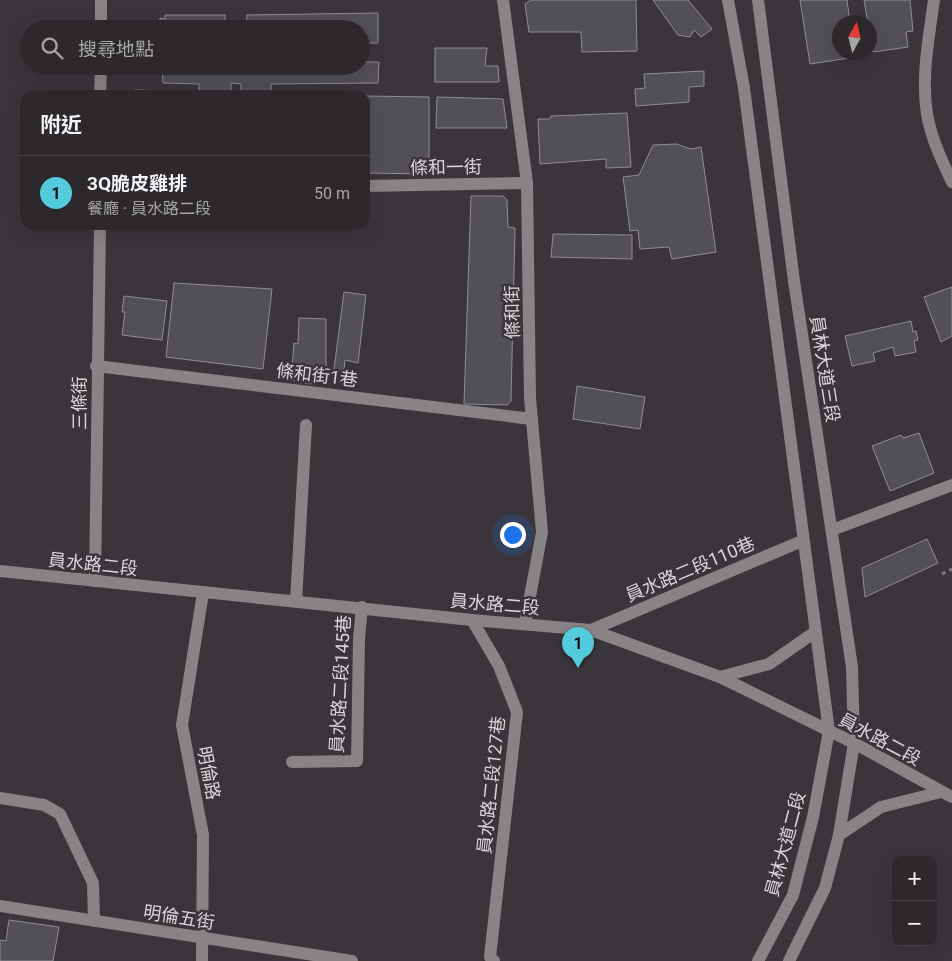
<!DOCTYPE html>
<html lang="zh-TW">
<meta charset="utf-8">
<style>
body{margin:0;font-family:Roboto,"Noto Sans TC",sans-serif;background:#343034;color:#f1f3f6}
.controls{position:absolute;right:15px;bottom:15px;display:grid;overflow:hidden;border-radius:10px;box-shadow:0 5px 20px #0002}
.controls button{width:45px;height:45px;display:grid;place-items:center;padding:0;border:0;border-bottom:1px solid #484448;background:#2c282c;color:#f1f3f6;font:25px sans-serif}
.compass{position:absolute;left:832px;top:15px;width:45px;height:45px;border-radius:50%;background:#2c282c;box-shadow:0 5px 20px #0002;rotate:8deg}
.you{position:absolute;left:512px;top:534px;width:18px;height:18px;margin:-12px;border:4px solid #fff;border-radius:50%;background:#1a73e8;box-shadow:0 0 0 8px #1a73e833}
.badge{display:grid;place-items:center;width:32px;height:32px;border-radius:50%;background:#54cadd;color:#111;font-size:16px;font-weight:700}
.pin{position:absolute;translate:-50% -41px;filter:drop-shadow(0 1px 2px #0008)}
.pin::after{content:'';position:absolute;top:26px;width:18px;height:15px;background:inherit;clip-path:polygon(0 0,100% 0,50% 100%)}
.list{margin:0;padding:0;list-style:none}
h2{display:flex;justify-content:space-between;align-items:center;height:65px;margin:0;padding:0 20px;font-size:21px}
h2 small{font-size:16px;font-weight:400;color:#a6a6a9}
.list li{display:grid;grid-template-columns:32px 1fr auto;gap:15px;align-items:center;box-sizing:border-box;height:75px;padding:0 20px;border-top:1px solid #484448}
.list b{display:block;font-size:19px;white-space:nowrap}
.list p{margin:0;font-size:16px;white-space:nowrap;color:#a6a6a9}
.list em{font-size:16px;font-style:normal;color:#a6a6a9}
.icon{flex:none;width:28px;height:28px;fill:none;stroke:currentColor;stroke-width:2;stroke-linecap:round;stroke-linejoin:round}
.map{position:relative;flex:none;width:952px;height:961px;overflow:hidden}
.search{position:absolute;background:#2c282c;box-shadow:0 5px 20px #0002;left:20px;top:20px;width:350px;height:55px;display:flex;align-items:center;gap:12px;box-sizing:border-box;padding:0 18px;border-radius:28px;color:#a6a6a9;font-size:19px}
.panel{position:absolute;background:#2c282c;box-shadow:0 5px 20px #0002;left:20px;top:90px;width:350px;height:140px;border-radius:15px}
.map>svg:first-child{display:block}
.building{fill:#525056;stroke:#8f8d94}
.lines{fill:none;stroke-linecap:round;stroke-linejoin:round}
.path{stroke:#7d797d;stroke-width:3;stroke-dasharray:4 4;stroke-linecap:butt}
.minor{stroke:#888486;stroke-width:12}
.labels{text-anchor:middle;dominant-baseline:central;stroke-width:5;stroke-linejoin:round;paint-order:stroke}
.street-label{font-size:18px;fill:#d9d6d9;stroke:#3a353a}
</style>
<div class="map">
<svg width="952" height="961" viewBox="0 0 952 961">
<rect width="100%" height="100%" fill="#3a353a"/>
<g class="building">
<polygon points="531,0 636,0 637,51 582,52 581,32 529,32 525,4"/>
<polygon points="653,0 688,0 712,29 701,37 694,30 690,37 678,35"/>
<polygon points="800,0 847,0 850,22 840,22 840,52 855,52 856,57 810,64"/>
<polygon points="864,0 910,0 913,31 906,32 908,47 873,52"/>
<polygon points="378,13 378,43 361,43 361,29 246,29 247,15"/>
<polygon points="165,15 225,15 225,29 160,29 160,18 165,19"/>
<polygon points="435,48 487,48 485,66 498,66 499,82 435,82"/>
<polygon points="361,62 379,62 378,83 271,84 271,95 241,95 241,84 231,83 231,95 199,95 199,84 163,83 162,66 361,66"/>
<polygon points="704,71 704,86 689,87 689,102 636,106 635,89 645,88 644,74"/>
<polygon points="135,90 169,91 169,95 135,95"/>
<polygon points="365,96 429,97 429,174 365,173"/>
<polygon points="437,97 503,99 507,128 436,128"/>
<polygon points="627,113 631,167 606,168 606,159 540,164 538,119 550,119 551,116"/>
<polygon points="676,144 691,149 701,147 716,252 672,259 669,247 640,249 638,230 630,231 623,177 639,175 653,145"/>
<polygon points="471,196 503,196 507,200 508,227 515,228 511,401 507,405 464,404"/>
<polygon points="553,234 632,235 632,259 551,257"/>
<polygon points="174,283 272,289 263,369 166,357"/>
<polygon points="952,287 952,336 941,342 924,297"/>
<polygon points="344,292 366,295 358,363 345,360 343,378 333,377"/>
<polygon points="124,296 167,301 162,340 122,335 125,312 122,312"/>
<polygon points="299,318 326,319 326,380 312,379 311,384 291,380 294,343 298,344"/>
<polygon points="911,321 913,332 916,331 918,340 914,341 916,352 895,356 893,347 873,353 875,361 852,366 845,336"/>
<polygon points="577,386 645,397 640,429 573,419"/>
<polygon points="919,433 934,473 890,491 872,446 901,435 903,438"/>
<polygon points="927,539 938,563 865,597 862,568"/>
<polygon points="9,920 59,927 53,961 0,961 0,940 6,941"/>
</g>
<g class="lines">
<polyline class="path" points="942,574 952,569"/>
<g class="minor">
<polyline points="503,0 527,183 530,398 542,532 525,623"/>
<polyline points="728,0 744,88 829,731 813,817 793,895 758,961"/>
<polyline points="758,0 794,281 852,667 854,743 839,835 825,888 789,961"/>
<path d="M934,0C929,37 921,77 927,114C931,138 942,161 952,182"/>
<polyline points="101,29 101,0"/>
<polyline points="100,95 101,66"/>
<polyline points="365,186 527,183"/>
<polyline points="96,366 532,419"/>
<polyline points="832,530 952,485"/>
<polyline points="0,571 472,620 591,630 720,677 854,743 952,797"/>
<polyline points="95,581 100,225"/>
<polyline points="296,601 306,425"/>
<polyline points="472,620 499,666 517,712 490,957 494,961"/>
<polyline points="591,630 802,541"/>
<polyline points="720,677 769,664 815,632"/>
<polyline points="292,762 357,761 359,639 362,607"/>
<polyline points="0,798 44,805 60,814 93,883 94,921"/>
<polyline points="839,835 881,807 941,792"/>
<polyline points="0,906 352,961"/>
<polyline points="202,961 203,835 182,725 203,593"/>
</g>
</g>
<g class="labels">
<g class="street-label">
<text transform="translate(446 167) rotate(-1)">條和一街</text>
<text transform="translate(512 312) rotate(-91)">條和街</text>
<text transform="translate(825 369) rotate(81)">員林大道三段</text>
<text transform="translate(317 375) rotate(7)">條和街1巷</text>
<text transform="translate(79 403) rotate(-90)">三條街</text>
<text transform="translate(93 564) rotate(6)">員水路二段</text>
<text transform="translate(690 569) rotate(-23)">員水路二段110巷</text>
<text transform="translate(495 604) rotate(5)">員水路二段</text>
<text transform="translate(340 684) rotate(-87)">員水路二段145巷</text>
<text transform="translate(880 739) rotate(28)">員水路二段</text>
<text transform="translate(209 773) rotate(79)">明倫路</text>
<text transform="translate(491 785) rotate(-84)">員水路二段127巷</text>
<text transform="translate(785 844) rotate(-75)">員林大道二段</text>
<text transform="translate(179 917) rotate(9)">明倫五街</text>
</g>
</g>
</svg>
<div class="controls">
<button>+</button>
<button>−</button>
</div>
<svg class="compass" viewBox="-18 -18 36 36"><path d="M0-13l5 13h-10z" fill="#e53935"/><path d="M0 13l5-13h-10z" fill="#a6a6a9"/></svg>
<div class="you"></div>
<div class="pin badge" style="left:578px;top:668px">1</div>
<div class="search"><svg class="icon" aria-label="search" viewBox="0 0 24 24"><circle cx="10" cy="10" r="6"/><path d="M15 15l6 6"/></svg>搜尋地點</div>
<section class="panel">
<h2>附近<small></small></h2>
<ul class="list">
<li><span class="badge">1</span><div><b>3Q脆皮雞排</b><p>餐廳 · 員水路二段</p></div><em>50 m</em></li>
</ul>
</section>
</div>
